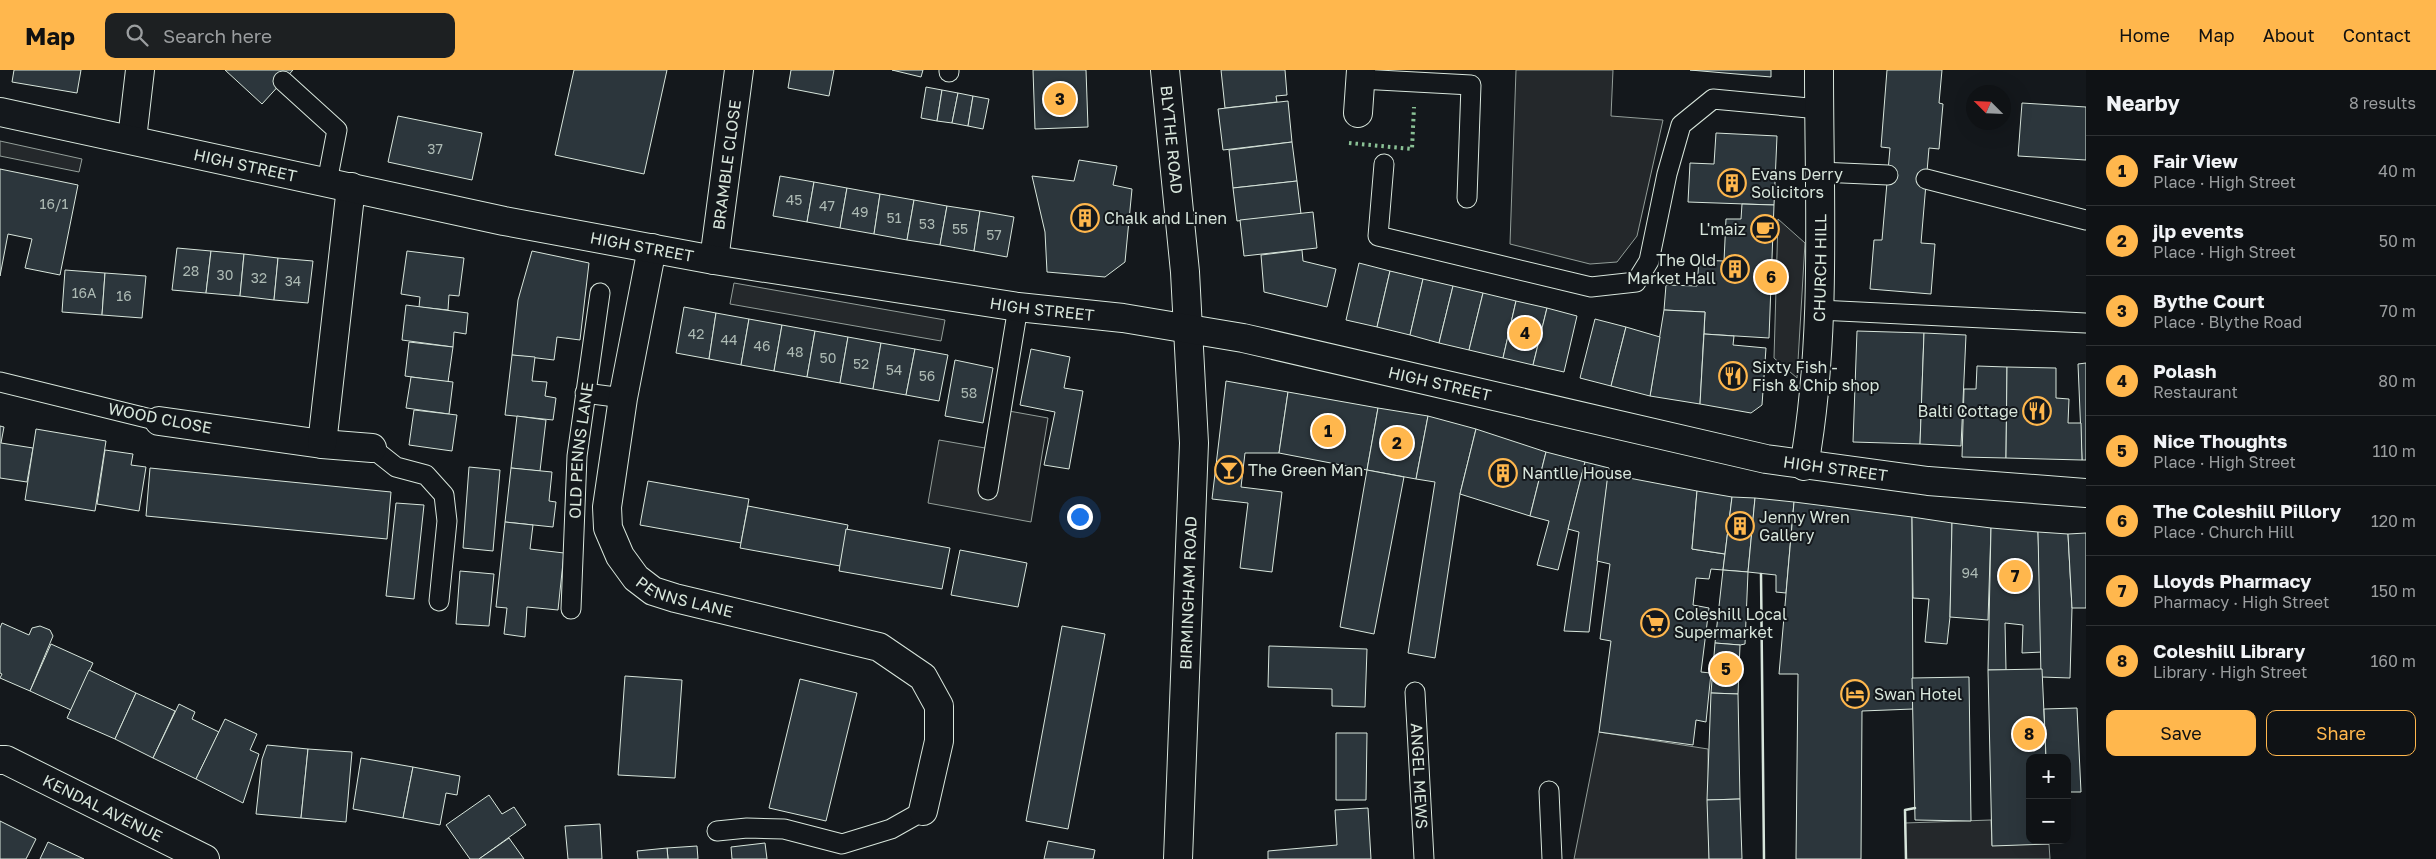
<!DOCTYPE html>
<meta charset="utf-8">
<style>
body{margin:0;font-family:"Golos Text",sans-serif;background:#1d2022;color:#f1f3f6}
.controls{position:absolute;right:15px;bottom:15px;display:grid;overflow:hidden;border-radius:10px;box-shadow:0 5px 20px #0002}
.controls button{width:45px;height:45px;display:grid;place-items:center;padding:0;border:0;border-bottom:1px solid #2f3234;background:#0f1215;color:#f1f3f6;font:25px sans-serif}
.compass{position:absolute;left:1966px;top:15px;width:45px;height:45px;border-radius:50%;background:#0f1215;box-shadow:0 5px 20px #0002;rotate:294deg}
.you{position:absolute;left:1079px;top:446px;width:18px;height:18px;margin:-12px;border:4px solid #fff;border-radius:50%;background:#1a73e8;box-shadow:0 0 0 8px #1a73e833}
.badge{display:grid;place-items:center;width:32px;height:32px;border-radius:50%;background:#ffb74d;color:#111;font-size:16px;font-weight:700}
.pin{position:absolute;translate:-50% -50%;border:2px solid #fff;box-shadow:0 1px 5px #0006}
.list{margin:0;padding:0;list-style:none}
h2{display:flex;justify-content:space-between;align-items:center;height:65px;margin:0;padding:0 20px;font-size:21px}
h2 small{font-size:16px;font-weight:400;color:#9b9ea0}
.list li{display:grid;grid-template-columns:32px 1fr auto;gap:15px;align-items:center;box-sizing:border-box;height:70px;padding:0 20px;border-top:1px solid #2f3234}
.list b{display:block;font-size:19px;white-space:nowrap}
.list p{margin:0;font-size:16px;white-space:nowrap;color:#9b9ea0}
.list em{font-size:16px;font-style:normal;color:#9b9ea0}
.actions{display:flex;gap:10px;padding:15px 20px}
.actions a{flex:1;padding:11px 0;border:1px solid #ffb74d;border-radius:10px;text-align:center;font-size:18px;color:#ffb74d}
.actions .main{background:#ffb74d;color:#111}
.icon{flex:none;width:28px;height:28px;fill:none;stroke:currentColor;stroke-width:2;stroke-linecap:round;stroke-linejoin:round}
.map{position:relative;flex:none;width:2086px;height:789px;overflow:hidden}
header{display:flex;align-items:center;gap:30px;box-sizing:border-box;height:70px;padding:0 25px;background:#ffb74d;color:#111}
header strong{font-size:24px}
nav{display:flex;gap:28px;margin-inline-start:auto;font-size:18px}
.search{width:350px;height:45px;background:#1d2022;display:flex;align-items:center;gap:12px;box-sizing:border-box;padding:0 18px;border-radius:10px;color:#9b9ea0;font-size:19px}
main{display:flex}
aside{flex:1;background:#0f1215}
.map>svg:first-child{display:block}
.parking{fill:#24282b;stroke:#939e99}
.building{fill:#2c363c;stroke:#d8e6dc}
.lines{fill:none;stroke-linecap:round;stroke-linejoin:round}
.service-casing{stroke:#d8e6dc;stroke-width:21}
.minor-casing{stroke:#d8e6dc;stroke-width:30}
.secondary-casing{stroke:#d8e6dc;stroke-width:30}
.service{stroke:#14181c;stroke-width:19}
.minor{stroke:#14181c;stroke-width:28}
.secondary{stroke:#14181c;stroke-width:28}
.hedge{stroke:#8ac095;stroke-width:4;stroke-dasharray:2.5 4;stroke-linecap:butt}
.wall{stroke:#d8e6dc;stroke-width:2.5}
.labels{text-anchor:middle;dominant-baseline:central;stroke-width:4;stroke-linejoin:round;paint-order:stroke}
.number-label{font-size:14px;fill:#adbab4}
.street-label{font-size:16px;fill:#d8e6dc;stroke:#14181c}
.poi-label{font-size:16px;fill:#d8e6dc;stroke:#14181c;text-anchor:start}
</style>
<header>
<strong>Map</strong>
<div class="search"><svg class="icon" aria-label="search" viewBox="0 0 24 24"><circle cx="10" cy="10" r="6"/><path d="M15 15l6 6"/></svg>Search here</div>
<nav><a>Home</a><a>Map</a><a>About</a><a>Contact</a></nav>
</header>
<main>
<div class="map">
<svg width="2086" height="789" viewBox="0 0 2086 789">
<rect width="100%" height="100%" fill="#14181c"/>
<g class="parking">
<polygon points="1516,0 1613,0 1611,46 1663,50 1637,166 1617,192 1590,194 1510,174"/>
<polygon points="0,71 82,89 79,102 0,86"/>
<polygon points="1778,149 1805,173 1797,308 1774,288"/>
<polygon points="734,213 945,250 941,271 730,234"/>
<polygon points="992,338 1048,348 1031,452 928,433 939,370 985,378"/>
<polygon points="1599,662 1708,679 1709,789 1574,789"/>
<polygon points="1991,750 1992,775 2049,774 2050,789 1906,789 1905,753"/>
</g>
<g class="building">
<polygon points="14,0 81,0 77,23 12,12"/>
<polygon points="225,0 293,0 262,34"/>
<polygon points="574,0 667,0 644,104 555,85"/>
<polygon points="791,0 834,0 829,26 788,18"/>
<polygon points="892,0 923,0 921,7"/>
<polygon points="1033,0 1086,0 1088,57 1035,59"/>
<polygon points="1221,0 1285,0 1287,25 1276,26 1277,32 1225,38"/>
<polygon points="1690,0 1771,0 1771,7"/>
<polygon points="1887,0 1942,0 1939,33 1943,34 1939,79 1929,78 1921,173 1935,174 1931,224 1870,219 1874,170 1882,170 1890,78 1881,77"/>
<polygon points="926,17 942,20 937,51 921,48"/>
<polygon points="942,20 958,23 952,53 937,51"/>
<polygon points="958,23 973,26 968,56 952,53"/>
<polygon points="973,26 989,29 983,59 968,56"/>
<polygon points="1288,31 1292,72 1223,80 1218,39"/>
<polygon points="2022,33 2086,37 2086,90 2018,86"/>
<polygon points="398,46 482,63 472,110 388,92"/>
<polygon points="1716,63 1777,66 1774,135 1688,132 1690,93 1714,94"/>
<polygon points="1292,72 1297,111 1233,118 1229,80"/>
<polygon points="1079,90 1117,96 1113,115 1132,119 1125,192 1105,207 1047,202 1045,162 1032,106 1074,111"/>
<polygon points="0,99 78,115 60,205 25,198 32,169 8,164 0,206"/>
<polygon points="780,106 814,112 807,152 773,146"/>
<polygon points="1297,111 1301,144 1237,151 1233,118"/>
<polygon points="814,112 847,118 840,158 807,152"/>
<polygon points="847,118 880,124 874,164 840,158"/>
<polygon points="880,124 914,130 907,170 874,164"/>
<polygon points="914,130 947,136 940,175 907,170"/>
<polygon points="1742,134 1774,135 1769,268 1704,264 1705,242 1664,240 1666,215 1697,216 1699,190 1724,191 1726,149 1741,149"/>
<polygon points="947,136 980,141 974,181 940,175"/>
<polygon points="980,141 1014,147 1007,187 974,181"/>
<polygon points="1313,142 1317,178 1244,186 1240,150"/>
<polygon points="177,178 211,181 206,223 172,220"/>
<polygon points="1302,180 1303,191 1336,199 1327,237 1264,222 1261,185"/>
<polygon points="211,181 244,184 240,226 206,223"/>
<polygon points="407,181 464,188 459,226 449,225 448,240 419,237 420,227 401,224"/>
<polygon points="532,181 589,193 580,270 557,267 554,290 512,285 518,230"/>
<polygon points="244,184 278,188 274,230 240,226"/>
<polygon points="278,188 313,191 308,233 274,230"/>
<polygon points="1359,193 1390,201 1377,257 1346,250"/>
<polygon points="65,200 105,203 102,245 62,242"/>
<polygon points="1390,201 1423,209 1410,265 1377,257"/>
<polygon points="105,203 146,206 142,248 102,245"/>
<polygon points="1423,209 1453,216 1439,273 1410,265"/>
<polygon points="1453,216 1483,223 1469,280 1439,273"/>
<polygon points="1483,223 1516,231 1503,288 1469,280"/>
<polygon points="1516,231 1547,238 1533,295 1503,288"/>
<polygon points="406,235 468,243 466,264 454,262 453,277 402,270"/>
<polygon points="684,237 716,243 709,289 676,283"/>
<polygon points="1547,238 1577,246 1564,302 1533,295"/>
<polygon points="1664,240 1705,242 1700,334 1650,326"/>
<polygon points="716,243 749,249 741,295 709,289"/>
<polygon points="749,249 782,255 774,301 741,295"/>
<polygon points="1595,249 1626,257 1611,316 1580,308"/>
<polygon points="782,255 815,261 807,307 774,301"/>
<polygon points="1626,257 1660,267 1650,326 1611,316"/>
<polygon points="815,261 848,267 840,313 807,307"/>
<polygon points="1857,261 1924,263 1920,374 1853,372"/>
<polygon points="1924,263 1966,265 1961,376 1920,374"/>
<polygon points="1704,264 1734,266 1733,275 1766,278 1762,335 1751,343 1700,334"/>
<polygon points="848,267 881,273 873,319 840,313"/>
<polygon points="409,272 453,277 448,312 405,306"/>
<polygon points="881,273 915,279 906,325 873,319"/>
<polygon points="915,279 948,285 939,331 906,325"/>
<polygon points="1031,279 1070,287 1064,318 1083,321 1069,399 1044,395 1055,342 1020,335"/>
<polygon points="512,285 535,287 532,311 547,312 545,326 556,328 553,350 505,345"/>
<polygon points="955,290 993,298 983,353 945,346"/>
<polygon points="2086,293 2086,390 2082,390 2078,294"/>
<polygon points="1977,296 2007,297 2006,388 1962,387 1964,319 1976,319"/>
<polygon points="2007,297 2056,298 2056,328 2069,329 2068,353 2081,353 2082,390 2006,388"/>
<polygon points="411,307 453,312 449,344 406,338"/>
<polygon points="1226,311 1288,322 1279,383 1245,383 1241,417 1282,422 1272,502 1240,498 1248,433 1212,429"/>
<polygon points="1288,322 1378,338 1367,400 1279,383"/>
<polygon points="1378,338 1428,346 1416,409 1367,400"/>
<polygon points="414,340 457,345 452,381 409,375"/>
<polygon points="517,346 546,350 540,401 511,398"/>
<polygon points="1428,346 1476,359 1460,424 1435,588 1408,583 1435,412 1416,409"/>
<polygon points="0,356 4,357 1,373 33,378 27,412 0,408"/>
<polygon points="36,359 106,371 95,441 25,430"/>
<polygon points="1476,359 1546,382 1530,446 1460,424"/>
<polygon points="105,380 133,384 131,395 146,397 139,441 97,434"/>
<polygon points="1546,382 1585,392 1558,500 1537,495 1549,451 1530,446"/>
<polygon points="1585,392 1609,398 1589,562 1564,561 1579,462 1568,459"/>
<polygon points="469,397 500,400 493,481 463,478"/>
<polygon points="150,398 391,422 387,469 146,446"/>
<polygon points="511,398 552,402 549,431 556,432 553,457 505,452"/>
<polygon points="1367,400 1404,407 1374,564 1340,557"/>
<polygon points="1608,404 1697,421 1692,479 1725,484 1723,500 1711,499 1709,509 1696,508 1693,535 1709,538 1701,602 1711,603 1706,652 1696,650 1693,675 1599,662 1611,571 1600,569 1610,494 1597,491"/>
<polygon points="648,411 749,429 741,473 640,455"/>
<polygon points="1697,421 1732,427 1725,484 1692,479"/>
<polygon points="1732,427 1755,428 1748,502 1723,500"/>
<polygon points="1755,428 1794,432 1786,523 1776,522 1776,505 1748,502"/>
<polygon points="1794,432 1912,447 1913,639 1862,641 1861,789 1796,789 1798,604 1779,604"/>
<polygon points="396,433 424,435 414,529 386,526"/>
<polygon points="748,436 848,455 840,496 740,478"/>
<polygon points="1912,447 1952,453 1950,547 1947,574 1925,572 1929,529 1913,528"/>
<polygon points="505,452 533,455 530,479 564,483 558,540 527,537 525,567 504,564 507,538 496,537"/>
<polygon points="1952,453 1991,458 1988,550 1950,547"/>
<polygon points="1991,458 2038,462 2042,582 2022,583 2023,555 2005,553 2006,600 1988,600"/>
<polygon points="846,459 950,478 942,519 839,501"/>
<polygon points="2038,462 2068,464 2072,538 2070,608 2041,607"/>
<polygon points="2086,463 2086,538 2072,538 2068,464"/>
<polygon points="960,480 1027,493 1018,537 951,525"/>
<polygon points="1723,500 1748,502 1745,574 1740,575 1715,573"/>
<polygon points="460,501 494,504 489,556 456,554"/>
<polygon points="2,553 29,565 32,558 40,556 50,560 53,566 30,621 0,608 2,604 0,603 0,558"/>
<polygon points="1062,556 1105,564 1068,759 1026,751"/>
<polygon points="1715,573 1740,575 1738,624 1711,623"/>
<polygon points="51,574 93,593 71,640 30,621"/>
<polygon points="1269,576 1367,579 1365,637 1332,636 1332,619 1268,617"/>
<polygon points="2042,599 2046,688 2030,688 2030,770 2049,770 2049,774 1992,776 1988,600"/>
<polygon points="89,600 136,623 115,669 67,648"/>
<polygon points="625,606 682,610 675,708 618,705"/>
<polygon points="1969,607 1971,751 1915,750 1912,608"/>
<polygon points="800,609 857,623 826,751 769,738"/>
<polygon points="136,623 175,641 153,688 115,669"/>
<polygon points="1711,623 1738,624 1740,729 1707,730"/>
<polygon points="179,634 195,642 192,649 219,662 196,709 153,688"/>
<polygon points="2077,638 2081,722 2067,722 2067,688 2046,688 2044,639"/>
<polygon points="225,649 257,664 250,680 259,684 243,733 196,709"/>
<polygon points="1336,663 1367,663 1366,730 1336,730"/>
<polygon points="267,675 308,679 301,748 256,744 262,689"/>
<polygon points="308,679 352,682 346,752 301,748"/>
<polygon points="361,688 413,697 403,748 353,739"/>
<polygon points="413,697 460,706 457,725 446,723 440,755 403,748"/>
<polygon points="489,725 502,744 514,737 526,755 479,789 470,789 446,755"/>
<polygon points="1740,729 1742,789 1709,789 1707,730"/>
<polygon points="1368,738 1371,789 1268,789 1268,781 1337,775 1335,740"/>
<polygon points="0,751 36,769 26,789 0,789"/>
<polygon points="600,754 602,789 568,789 565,756"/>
<polygon points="509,768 524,789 479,789"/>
<polygon points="1048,771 1095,780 1093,789 1044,789"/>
<polygon points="48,772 84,789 40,789"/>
<polygon points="765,773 767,789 732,789 731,777"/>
<polygon points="697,776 698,789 668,789 667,778"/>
<polygon points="667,778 668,789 638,789 637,781"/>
</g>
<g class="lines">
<defs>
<g id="service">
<polyline points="949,2 949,0"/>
<polyline points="1360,9 1471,15 1467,128"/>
<polyline points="283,11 337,60 327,112"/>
<polyline points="1384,94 1378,166 1591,217 1636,212 1649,191 1667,104 1681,55 1713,29 1819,39"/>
<polyline points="1820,102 1888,105"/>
<polyline points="1926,109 2086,150"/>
<polyline points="1819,240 2086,253"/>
<polyline points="0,312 159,351"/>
<polyline points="585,323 623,328"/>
<polyline points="372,378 396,397 426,405 444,425 447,451 439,531"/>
<polyline points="988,420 1018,237"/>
<path id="s1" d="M571,539L577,386L600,223"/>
<path id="s2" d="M1415,622L1424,789"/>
<polyline points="1549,721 1552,789"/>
<polyline points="717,761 747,758 784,759 842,774 891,759 923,741"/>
</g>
<g id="minor">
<polyline points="1358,43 1361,0"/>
<polyline points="132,69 140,0"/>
<path id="s3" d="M652,178L623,328L607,437L608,458L620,486L636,508L653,521L675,528L879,577L923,607L939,636V671L923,741"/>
<path id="s4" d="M714,190L739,0"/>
<polyline points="159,351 322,374 372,378"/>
<polyline points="322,374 351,117"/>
<path id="s5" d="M1804,396C1827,267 1819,130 1819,0"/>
<path id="s6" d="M0,690H6L205,789"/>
</g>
<g id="secondary">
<path id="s7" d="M1165,0L1185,202L1194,373L1178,789"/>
<path id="s8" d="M0,42L504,151L714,190L1018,237L1123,248L1243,268L1766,389L1928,411L2086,423"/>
</g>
</defs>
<use href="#service" class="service-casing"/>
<use href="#minor" class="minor-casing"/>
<use href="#secondary" class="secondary-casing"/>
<use href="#service" class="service"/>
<use href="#minor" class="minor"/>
<use href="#secondary" class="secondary"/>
<polyline class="hedge" points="1349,73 1412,79 1414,37"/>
<g class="wall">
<polyline points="1761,504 1764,789"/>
<polyline points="1906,789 1905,740 1915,738"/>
</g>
</g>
<defs>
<symbol id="building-ring" viewBox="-11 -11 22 22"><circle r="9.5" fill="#14181c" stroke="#ffb74d" stroke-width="1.5"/><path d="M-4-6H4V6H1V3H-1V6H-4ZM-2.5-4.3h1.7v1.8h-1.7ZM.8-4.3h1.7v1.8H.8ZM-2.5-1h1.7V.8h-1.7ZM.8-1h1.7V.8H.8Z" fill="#ffb74d"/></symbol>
<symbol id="cafe-ring" viewBox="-11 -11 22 22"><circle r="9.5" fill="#14181c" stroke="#ffb74d" stroke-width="1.5"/><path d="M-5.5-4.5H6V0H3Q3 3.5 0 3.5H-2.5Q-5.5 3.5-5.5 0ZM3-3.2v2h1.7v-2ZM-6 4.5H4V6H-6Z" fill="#ffb74d"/></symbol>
<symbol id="restaurant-ring" viewBox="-11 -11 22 22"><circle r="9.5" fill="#14181c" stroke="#ffb74d" stroke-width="1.5"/><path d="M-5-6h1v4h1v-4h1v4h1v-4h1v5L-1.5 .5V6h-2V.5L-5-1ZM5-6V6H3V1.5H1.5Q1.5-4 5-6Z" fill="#ffb74d"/></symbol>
<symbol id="bar-ring" viewBox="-11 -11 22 22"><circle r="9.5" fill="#14181c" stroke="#ffb74d" stroke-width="1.5"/><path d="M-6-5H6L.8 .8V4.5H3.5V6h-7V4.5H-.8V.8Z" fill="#ffb74d"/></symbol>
<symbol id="supermarket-ring" viewBox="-11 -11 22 22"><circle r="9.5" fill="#14181c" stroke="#ffb74d" stroke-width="1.5"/><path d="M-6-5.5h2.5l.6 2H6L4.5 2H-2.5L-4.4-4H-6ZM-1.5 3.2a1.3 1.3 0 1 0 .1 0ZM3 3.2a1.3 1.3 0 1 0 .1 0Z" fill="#ffb74d"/></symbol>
<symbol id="hotel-ring" viewBox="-11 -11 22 22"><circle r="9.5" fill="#14181c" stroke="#ffb74d" stroke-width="1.5"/><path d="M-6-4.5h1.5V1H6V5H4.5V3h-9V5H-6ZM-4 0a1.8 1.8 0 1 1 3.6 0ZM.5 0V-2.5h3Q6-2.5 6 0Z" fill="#ffb74d"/></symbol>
</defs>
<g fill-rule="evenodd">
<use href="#building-ring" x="1716" y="97" width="32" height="32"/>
<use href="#building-ring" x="1069" y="132" width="32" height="32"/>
<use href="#cafe-ring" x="1749" y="143" width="32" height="32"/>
<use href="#building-ring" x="1719" y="183" width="32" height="32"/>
<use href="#restaurant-ring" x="1717" y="290" width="32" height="32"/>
<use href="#restaurant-ring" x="2021" y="325" width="32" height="32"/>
<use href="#bar-ring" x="1213" y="384" width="32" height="32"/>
<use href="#building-ring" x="1487" y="387" width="32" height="32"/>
<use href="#building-ring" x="1724" y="440" width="32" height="32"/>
<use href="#supermarket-ring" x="1639" y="537" width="32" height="32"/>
<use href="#hotel-ring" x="1839" y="608" width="32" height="32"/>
</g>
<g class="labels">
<g class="number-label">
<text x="435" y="78">37</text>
<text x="794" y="129">45</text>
<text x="54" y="133">16/1</text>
<text x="827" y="135">47</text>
<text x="860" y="141">49</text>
<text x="894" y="147">51</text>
<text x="927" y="153">53</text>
<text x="960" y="158">55</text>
<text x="994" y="164">57</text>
<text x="191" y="200">28</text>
<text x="225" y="204">30</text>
<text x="259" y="207">32</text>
<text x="293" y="210">34</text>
<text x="84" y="222">16A</text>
<text x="124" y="225">16</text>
<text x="696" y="263">42</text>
<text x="729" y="269">44</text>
<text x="762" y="275">46</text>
<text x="795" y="281">48</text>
<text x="828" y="287">50</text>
<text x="861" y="293">52</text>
<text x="894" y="299">54</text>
<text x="927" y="305">56</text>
<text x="969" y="322">58</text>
<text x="1970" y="502">94</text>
</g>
<g class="street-label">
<text stroke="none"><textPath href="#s7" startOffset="70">BLYTHE ROAD</textPath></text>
<text stroke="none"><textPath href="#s8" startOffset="251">HIGH STREET</textPath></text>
<text stroke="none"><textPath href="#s4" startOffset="96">BRAMBLE CLOSE</textPath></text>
<text stroke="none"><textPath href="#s8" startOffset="656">HIGH STREET</textPath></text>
<text stroke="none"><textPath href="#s5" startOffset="199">CHURCH HILL</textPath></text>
<text stroke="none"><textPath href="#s8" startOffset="1061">HIGH STREET</textPath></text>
<text stroke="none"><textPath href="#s8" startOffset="1466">HIGH STREET</textPath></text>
<text transform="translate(160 348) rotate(11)">WOOD CLOSE</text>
<text stroke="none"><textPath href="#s1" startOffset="159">OLD PENNS LANE</textPath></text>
<text stroke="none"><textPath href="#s8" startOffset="1871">HIGH STREET</textPath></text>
<text transform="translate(1188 523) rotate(-88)">BIRMINGHAM ROAD</text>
<text stroke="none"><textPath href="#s3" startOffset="395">PENNS LANE</textPath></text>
<text stroke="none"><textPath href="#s2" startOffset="84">ANGEL MEWS</textPath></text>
<text stroke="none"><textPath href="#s6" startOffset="114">KENDAL AVENUE</textPath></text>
</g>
<g class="poi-label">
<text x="1751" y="104">Evans Derry<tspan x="1751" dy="18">Solicitors</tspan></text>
<text x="1104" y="148">Chalk and Linen</text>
<text x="1746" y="159" text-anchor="end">L'maiz</text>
<text x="1716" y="190" text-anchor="end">The Old<tspan x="1716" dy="18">Market Hall</tspan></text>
<text x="1752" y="297">Sixty Fish -<tspan x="1752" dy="18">Fish &amp; Chip shop</tspan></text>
<text x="2018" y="341" text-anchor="end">Balti Cottage</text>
<text x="1248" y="400">The Green Man</text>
<text x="1522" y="403">Nantlle House</text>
<text x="1759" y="447">Jenny Wren<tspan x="1759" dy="18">Gallery</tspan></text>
<text x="1674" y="544">Coleshill Local<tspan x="1674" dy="18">Supermarket</tspan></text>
<text x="1874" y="624">Swan Hotel</text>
</g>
</g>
</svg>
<div class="controls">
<button>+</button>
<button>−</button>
</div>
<svg class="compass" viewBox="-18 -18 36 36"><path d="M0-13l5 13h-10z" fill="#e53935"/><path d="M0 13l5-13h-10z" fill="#9b9ea0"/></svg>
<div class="you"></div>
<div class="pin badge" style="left:1328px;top:361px">1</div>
<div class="pin badge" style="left:1397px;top:373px">2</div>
<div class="pin badge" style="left:1060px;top:29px">3</div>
<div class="pin badge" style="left:1525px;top:263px">4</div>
<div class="pin badge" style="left:1726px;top:599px">5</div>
<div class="pin badge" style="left:1771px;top:207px">6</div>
<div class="pin badge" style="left:2015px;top:506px">7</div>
<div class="pin badge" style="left:2029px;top:664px">8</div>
</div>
<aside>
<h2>Nearby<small>8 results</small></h2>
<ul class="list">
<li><span class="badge">1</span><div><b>Fair View</b><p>Place · High Street</p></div><em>40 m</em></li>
<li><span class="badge">2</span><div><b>jlp events</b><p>Place · High Street</p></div><em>50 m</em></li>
<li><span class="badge">3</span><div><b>Bythe Court</b><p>Place · Blythe Road</p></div><em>70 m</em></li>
<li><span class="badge">4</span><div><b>Polash</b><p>Restaurant</p></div><em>80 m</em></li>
<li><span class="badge">5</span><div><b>Nice Thoughts</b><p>Place · High Street</p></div><em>110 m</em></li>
<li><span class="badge">6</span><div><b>The Coleshill Pillory</b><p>Place · Church Hill</p></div><em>120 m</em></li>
<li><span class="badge">7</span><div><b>Lloyds Pharmacy</b><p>Pharmacy · High Street</p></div><em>150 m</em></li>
<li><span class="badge">8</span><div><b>Coleshill Library</b><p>Library · High Street</p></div><em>160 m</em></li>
</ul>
<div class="actions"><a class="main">Save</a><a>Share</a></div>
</aside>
</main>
